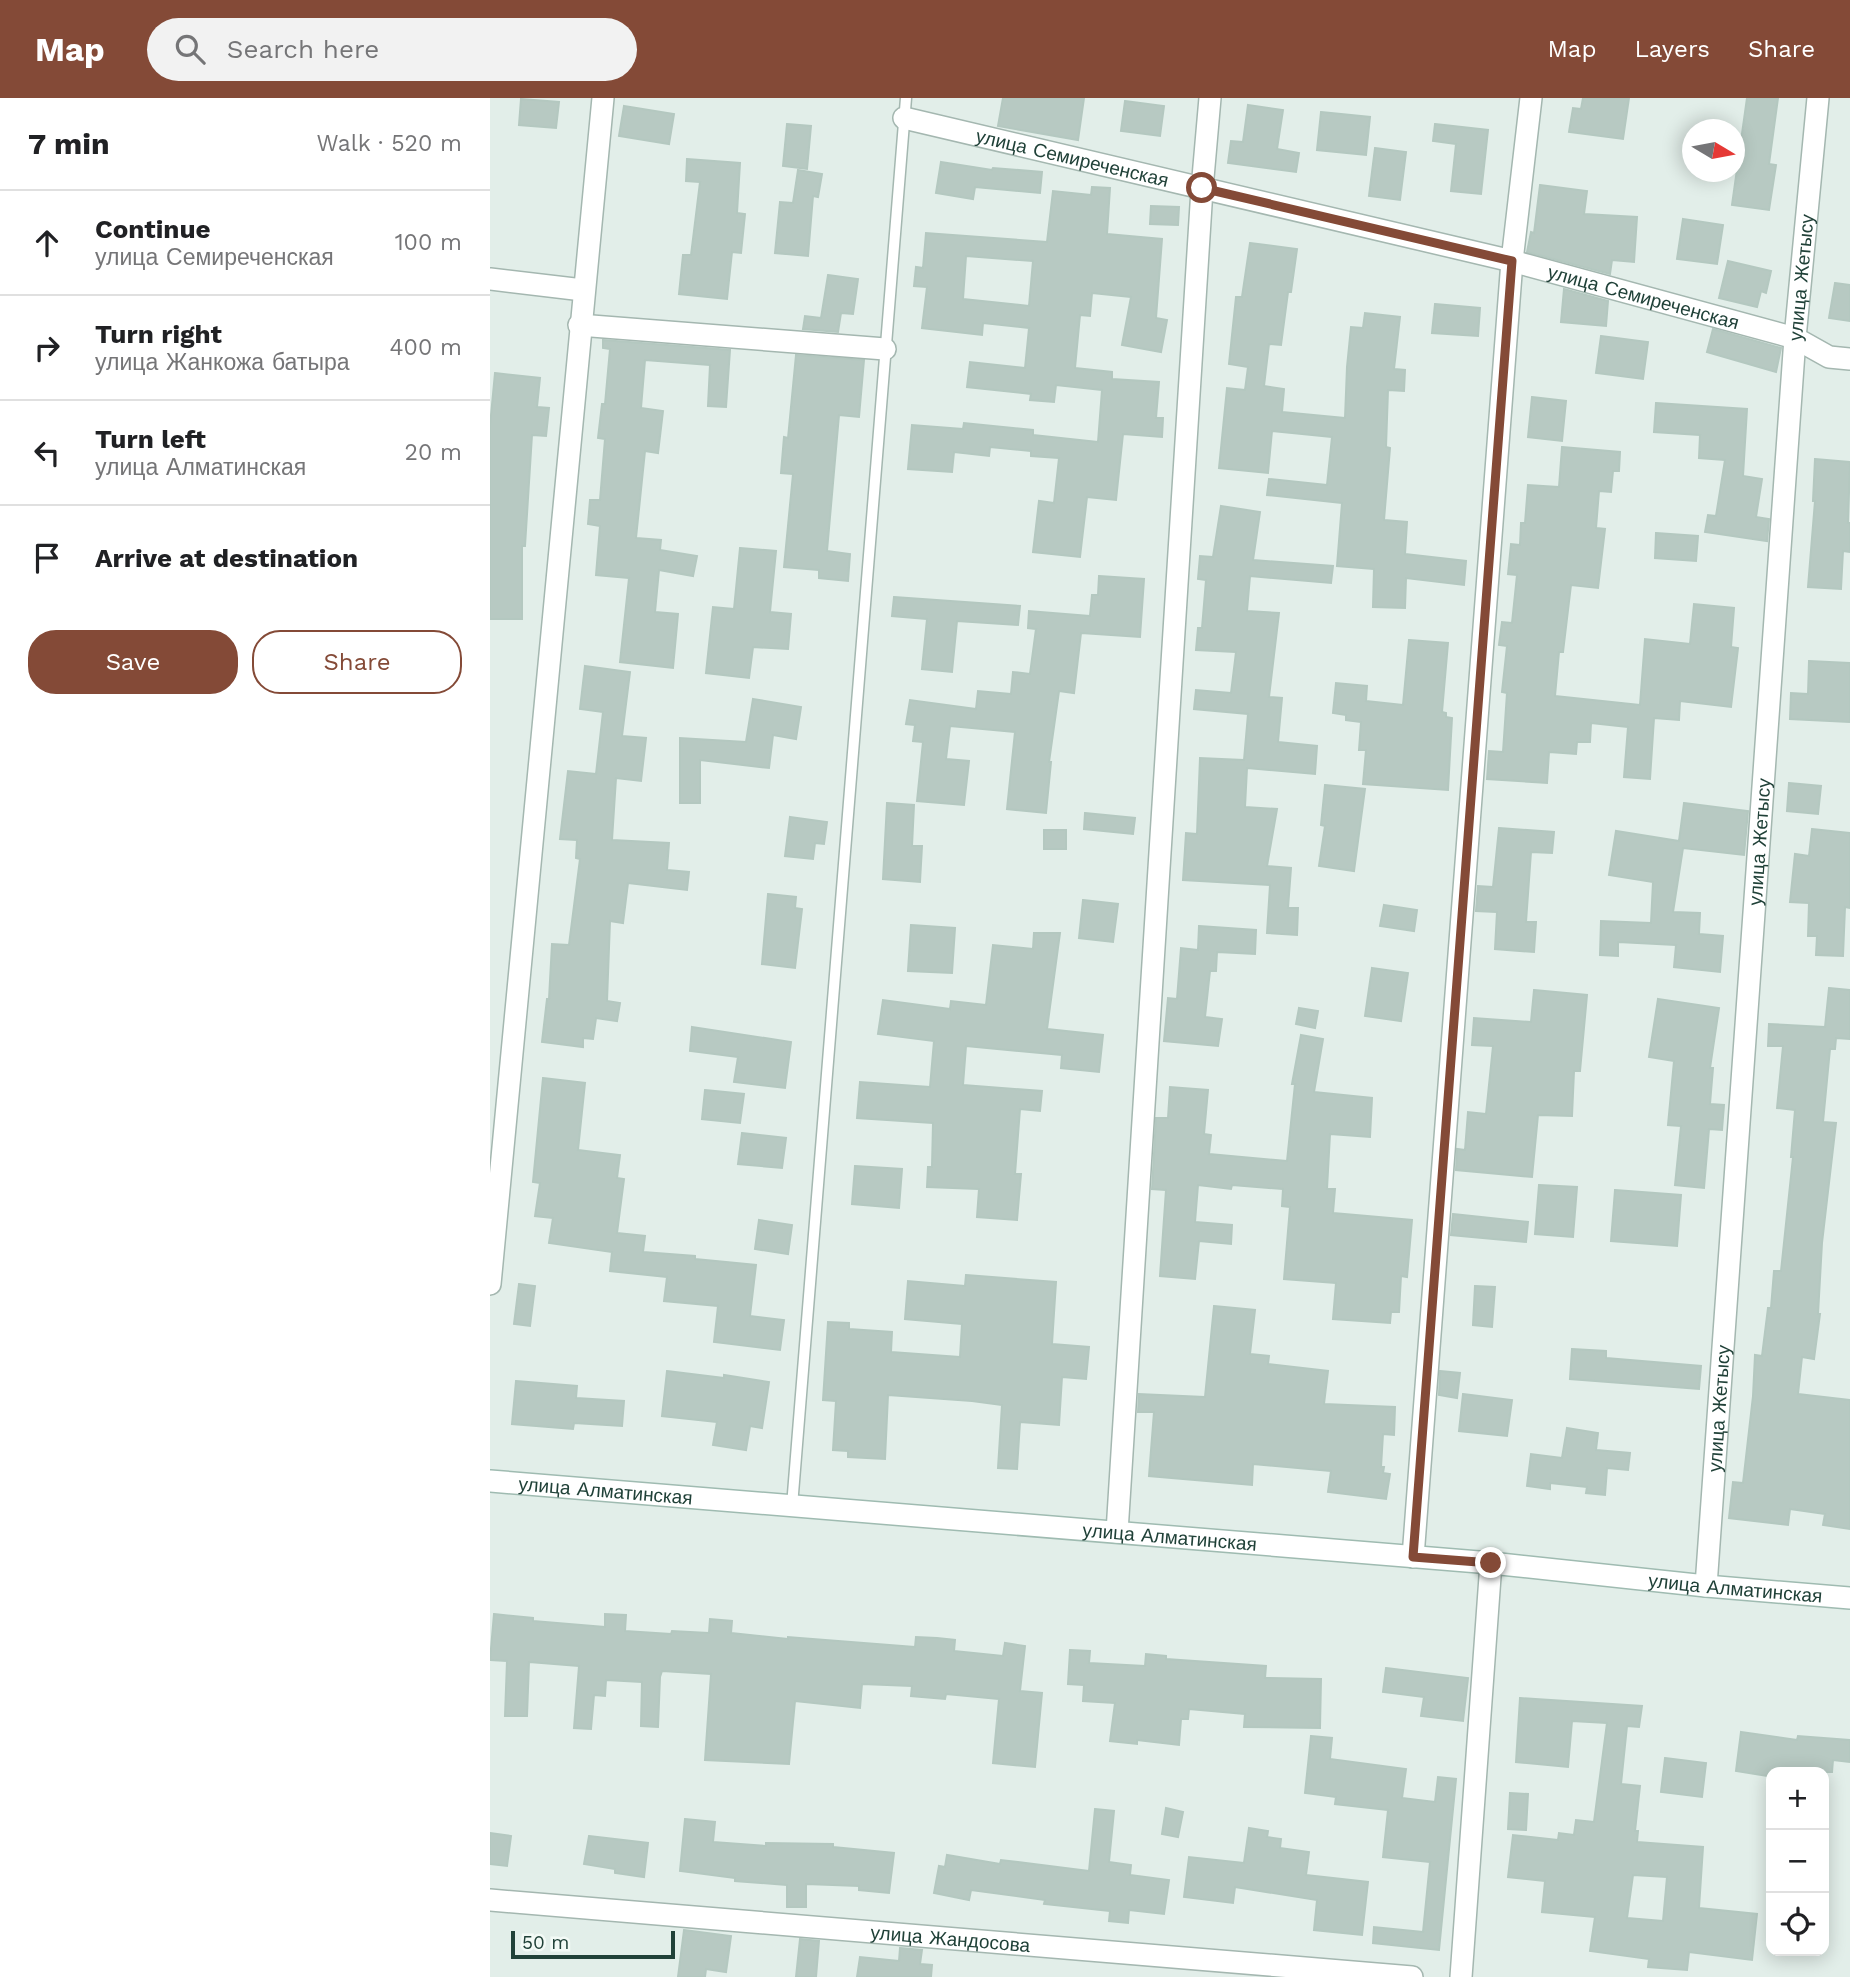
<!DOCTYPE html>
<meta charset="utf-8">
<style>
body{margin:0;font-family:"Work Sans",sans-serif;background:#f2f2f2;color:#202124}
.controls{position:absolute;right:21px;bottom:21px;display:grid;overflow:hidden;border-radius:14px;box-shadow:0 4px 18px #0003}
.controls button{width:63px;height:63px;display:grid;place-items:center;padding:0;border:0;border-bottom:2px solid #e0e0e0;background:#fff;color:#202124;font:35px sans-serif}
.compass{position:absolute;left:1192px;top:21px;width:63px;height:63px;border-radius:50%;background:#fff;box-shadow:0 4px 18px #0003;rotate:100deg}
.scale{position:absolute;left:21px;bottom:18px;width:164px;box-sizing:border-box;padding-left:7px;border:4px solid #204138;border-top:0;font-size:19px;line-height:24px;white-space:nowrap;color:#204138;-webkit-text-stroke:5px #f3faf6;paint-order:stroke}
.stop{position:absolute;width:21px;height:21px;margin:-16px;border:5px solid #844a37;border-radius:50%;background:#fff}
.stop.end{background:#844a37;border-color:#fff;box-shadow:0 2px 7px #0008}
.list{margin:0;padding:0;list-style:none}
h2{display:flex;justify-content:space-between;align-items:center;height:91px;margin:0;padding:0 28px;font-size:30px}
h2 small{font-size:23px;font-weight:400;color:#757577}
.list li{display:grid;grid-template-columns:46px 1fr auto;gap:21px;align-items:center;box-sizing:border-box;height:105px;padding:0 28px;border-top:2px solid #e0e0e0}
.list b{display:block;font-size:26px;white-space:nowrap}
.list p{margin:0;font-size:23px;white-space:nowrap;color:#757577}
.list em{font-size:23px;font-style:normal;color:#757577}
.actions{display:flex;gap:14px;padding:21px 28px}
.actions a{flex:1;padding:16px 0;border:2px solid #844a37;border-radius:28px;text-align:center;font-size:24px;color:#844a37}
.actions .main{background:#844a37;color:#fff}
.icon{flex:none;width:38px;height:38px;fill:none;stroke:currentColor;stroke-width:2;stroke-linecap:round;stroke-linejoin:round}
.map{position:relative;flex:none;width:1360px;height:1879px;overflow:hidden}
header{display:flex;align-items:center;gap:42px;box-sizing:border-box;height:98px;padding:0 35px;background:#844a37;color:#fff}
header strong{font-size:33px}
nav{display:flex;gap:38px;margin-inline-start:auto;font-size:24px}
.search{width:490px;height:63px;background:#f2f2f2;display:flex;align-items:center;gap:18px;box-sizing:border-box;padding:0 24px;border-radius:38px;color:#757577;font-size:26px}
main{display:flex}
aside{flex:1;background:#fff}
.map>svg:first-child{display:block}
.building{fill:#b7c9c2;stroke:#b4c8c0;stroke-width:2;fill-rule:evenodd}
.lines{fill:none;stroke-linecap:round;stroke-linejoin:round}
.lane-casing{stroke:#a4b7b0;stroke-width:13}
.street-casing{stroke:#a4b7b0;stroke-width:24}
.secondary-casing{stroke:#9fbbb1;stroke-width:24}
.lane{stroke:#fff;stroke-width:10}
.street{stroke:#fff;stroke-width:21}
.secondary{stroke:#fff;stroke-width:21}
.route{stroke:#844a37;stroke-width:9}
.labels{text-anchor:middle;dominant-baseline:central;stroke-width:7;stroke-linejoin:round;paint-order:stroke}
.street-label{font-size:19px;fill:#204138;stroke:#f3faf6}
</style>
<header>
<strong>Map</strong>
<div class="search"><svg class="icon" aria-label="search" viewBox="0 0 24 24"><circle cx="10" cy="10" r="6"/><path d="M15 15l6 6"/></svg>Search here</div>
<nav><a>Map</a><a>Layers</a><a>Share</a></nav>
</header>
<main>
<aside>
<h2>7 min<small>Walk · 520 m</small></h2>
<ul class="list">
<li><svg class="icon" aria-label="ahead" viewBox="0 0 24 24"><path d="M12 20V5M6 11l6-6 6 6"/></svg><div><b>Continue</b><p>улица Семиреченская</p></div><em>100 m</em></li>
<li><svg class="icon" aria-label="right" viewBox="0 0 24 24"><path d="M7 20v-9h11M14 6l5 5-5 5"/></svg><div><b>Turn right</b><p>улица Жанкожа батыра</p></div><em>400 m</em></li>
<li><svg class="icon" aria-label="left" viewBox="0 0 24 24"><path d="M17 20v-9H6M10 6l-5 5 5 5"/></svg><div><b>Turn left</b><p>улица Алматинская</p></div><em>20 m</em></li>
<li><svg class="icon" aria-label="arrive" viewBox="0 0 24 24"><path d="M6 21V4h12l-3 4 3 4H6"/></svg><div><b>Arrive at destination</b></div></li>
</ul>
<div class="actions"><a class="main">Save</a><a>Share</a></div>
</aside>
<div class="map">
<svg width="1360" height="1879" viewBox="0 0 1360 1879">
<rect width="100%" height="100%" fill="#e2eee9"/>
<g class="building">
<polygon points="513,0 594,0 588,42 508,28"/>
<polygon points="1093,0 1139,0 1133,41 1079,34 1083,10 1091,11"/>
<polygon points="1257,0 1288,0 1279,66 1286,67 1279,112 1242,107"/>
<polygon points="31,1 69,4 66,30 29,27"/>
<polygon points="635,3 674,8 670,38 631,33"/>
<polygon points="758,7 793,12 787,51 809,55 806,74 738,65 741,43 753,44"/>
<polygon points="134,8 184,16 179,46 129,38"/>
<polygon points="831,14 880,19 876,57 827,52"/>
<polygon points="297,26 321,28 317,71 293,68"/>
<polygon points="945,26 998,32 991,96 961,93 966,46 943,43"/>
<polygon points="885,50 916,54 910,102 879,98"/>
<polygon points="197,61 250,65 247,115 255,116 251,155 242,154 237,201 189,196 193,157 201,157 210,84 196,83"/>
<polygon points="451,64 502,72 503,70 552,74 550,95 485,89 483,101 446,95"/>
<polygon points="308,72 332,76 328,99 323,98 318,158 285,155 290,104 303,105"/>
<polygon points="1050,87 1097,93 1094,116 1147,119 1144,164 1122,162 1120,176 1037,154 1041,134 1044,135"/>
<path d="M602,89L620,90L617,136L672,141L666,220L677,222L671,254L632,247L641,199L602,195L600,218L590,217L585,270L622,274V281L669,284L666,320H673L672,339L633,336L626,402L597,399L590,459L543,454L549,403L564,405L569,360L541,358V353L500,349L499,358L464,354L462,374L418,371L422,327L473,331L474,325L543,332V337L608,344L612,292L566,287L564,304L540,302L541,296L477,289L480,264L535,270L539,230L493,225L492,237L432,230L437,189L424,188L426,169L433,170L436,135L557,144L563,93L601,97ZM476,158L543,163L539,208L473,201Z"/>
<polygon points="661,108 689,109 688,127 660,126"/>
<polygon points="1193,121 1233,127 1227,166 1187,161"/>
<polygon points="760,145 807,151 801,194 798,194 791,247 779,246 774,288 794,291 792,314 855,320 857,269 861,229 873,230 875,215 910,219 904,271 915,272 914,293 898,292 896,349 900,350 894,422 917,424 915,456 976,463 974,487 916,480 915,510 883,509 884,471 847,468 852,405 777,397 779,381 837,387 842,339 782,333 778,375 729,370 737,290 755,292 758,269 739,266 746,199 752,199"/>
<polygon points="1238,163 1281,173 1276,195 1271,193 1267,209 1229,200"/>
<polygon points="338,177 368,181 363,216 351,215 348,234 313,231 315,218 331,220"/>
<polygon points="1345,185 1360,187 1360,223 1339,220"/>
<polygon points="1074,191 1118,203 1116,228 1071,224"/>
<polygon points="945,206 990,210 988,238 942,235"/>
<polygon points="1223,231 1291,250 1286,274 1217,254"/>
<polygon points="1111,238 1158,244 1153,281 1106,275"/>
<polygon points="113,242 240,252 236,309 218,308 220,267 155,262 151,310 173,313 168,355 155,353 146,440 171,442 170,452 207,458 203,478 169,472 165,514 188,516 183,570 130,564 139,480 106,477 110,428 98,426 100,402 110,402 115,341 108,340 112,306 115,306 120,251 113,250"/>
<polygon points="306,257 374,262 369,319 349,317 337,453 360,456 358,483 329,480 329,472 294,469 303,376 291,375 294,339 298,340"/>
<polygon points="5,275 50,280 47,309 59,310 56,338 42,337 35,448 32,448 32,521 0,521 0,328"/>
<polygon points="1042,299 1076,303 1072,343 1038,339"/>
<polygon points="1166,305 1257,311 1253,378 1272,381 1266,419 1279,421 1277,443 1215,434 1218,417 1226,418 1235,362 1209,360 1210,337 1164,334"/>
<polygon points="1072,349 1130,354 1129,373 1123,373 1121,394 1109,393 1106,430 1115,431 1108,490 1081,487 1073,554 1069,554 1065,598 1150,607 1155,541 1200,546 1204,506 1244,510 1241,549 1248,550 1241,609 1190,603 1189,622 1164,620 1160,681 1134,679 1138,629 1101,625 1100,644 1087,644 1086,656 1059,654 1057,685 997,681 999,653 1013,654 1017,595 1012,594 1017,548 1009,547 1012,524 1022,525 1027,477 1018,476 1021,446 1030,447 1031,425 1035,425 1038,387 1069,389"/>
<polygon points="1325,361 1360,364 1358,425 1360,425 1360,454 1353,453 1351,491 1318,489 1325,403 1323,403"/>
<polygon points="731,408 770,414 763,462 843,468 841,485 760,478 757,513 789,515 779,599 792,600 788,644 827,648 825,676 757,670 755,709 787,711 777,768 801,770 798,810 808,810 807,837 777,835 780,787 693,782 696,735 707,736 710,660 754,662 758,616 704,611 706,592 741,595 746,554 706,552 708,530 712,530 716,482 708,481 710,458 723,459"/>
<polygon points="1166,435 1208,438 1206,463 1165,460"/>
<polygon points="250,450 286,453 280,514 301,516 298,551 263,549 259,580 216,575 223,509 244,511"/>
<polygon points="609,478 654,481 650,539 591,535 584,595 569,593 559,664 561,664 556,715 517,711 525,634 460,628 456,661 479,663 474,707 427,703 433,644 423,643 425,627 416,626 420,602 486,611 488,593 521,596 523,574 540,576 546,531 538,530 539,513 600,518 602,497 608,497"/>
<polygon points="404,499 530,508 528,527 467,523 462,574 432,571 437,521 402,518"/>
<polygon points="919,542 958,545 952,614 956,615 956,619 962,620 958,692 873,686 876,652 869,652 871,624 856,622 856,617 843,615 846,585 877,588 876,603 913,607"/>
<polygon points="1319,563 1360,565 1360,624 1300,621 1301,595 1318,596"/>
<polygon points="95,568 140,574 132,638 156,640 151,683 126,680 122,742 179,745 177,772 199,774 197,792 138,785 133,825 120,823 117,903 130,905 127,923 106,920 103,941 93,940 93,949 52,944 57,901 59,901 62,846 79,847 90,761 86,760 87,742 70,741 78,673 106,676 113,614 90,611"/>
<polygon points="263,601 311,609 306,641 283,637 279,670 210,662 210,705 190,705 190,640 256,644"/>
<polygon points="1299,685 1331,688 1328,716 1297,713"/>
<polygon points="835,687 875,691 864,773 829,768 835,728 831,727"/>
<polygon points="397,705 424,707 422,748 432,748 430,784 393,781"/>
<polygon points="1194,705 1258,713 1254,757 1193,750 1183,814 1210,815 1209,836 1233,838 1230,874 1184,869 1186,847 1128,844 1128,858 1110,857 1111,823 1161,825 1163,784 1119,777 1126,733 1189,743"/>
<polygon points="595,715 645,720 643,736 594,731"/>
<polygon points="300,719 337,724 334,746 325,745 323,761 295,758"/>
<polygon points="1009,730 1064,734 1062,755 1041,754 1036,824 1046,824 1044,854 1005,851 1007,814 986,813 988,788 1003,789"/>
<polygon points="1322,731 1360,735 1360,810 1355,809 1353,858 1326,857 1327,838 1318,838 1319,805 1300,804 1305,756 1319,758"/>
<rect x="554" y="732" width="22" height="19"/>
<polygon points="278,796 306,799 305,810 312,811 305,870 272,866"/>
<polygon points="593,802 628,806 623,844 589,840"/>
<polygon points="894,807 927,812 924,833 890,828"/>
<polygon points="421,827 465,830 462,875 418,873"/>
<polygon points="709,828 766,832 765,856 727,854 726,873 720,873 715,919 732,921 728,948 674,943 678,900 687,901 691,850 708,852"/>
<polygon points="544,835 570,835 557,931 613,937 609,974 571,970 572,957 476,948 473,987 552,993 550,1013 530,1011 525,1076 531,1076 527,1122 487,1119 489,1091 437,1089 438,1069 442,1069 443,1025 367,1020 370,984 440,989 444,943 388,936 393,902 460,911 461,903 496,907 503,847 543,851"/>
<polygon points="882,870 918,875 911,923 875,918"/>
<polygon points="1339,890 1360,892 1360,941 1346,940 1345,951 1340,951 1333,1024 1346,1025 1332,1145 1328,1216 1330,1216 1324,1261 1312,1259 1308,1296 1360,1302 1360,1431 1333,1427 1335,1416 1300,1411 1298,1427 1239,1420 1243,1384 1253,1385 1263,1298 1265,1257 1272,1258 1278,1210 1281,1210 1284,1173 1291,1173 1303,1059 1301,1059 1305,1012 1287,1010 1293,948 1278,948 1279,926 1335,929"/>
<polygon points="1044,892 1097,897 1090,973 1084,973 1082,1018 1048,1017 1042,1079 966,1072 967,1051 975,1052 978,1014 996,1016 1003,948 982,947 984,920 1041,924"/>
<polygon points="1168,901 1229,910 1220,970 1223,970 1220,1006 1234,1007 1232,1032 1219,1031 1214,1090 1185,1087 1191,1028 1178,1027 1184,963 1159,959"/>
<polygon points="809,910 828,913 825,930 806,926"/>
<polygon points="202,929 301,944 295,990 244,984 248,959 200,953"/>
<polygon points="811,937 833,941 824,994 882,1000 880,1039 840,1036 837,1091 845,1091 843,1115 922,1122 917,1179 911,1178 909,1214 901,1214 900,1225 843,1221 846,1185 794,1181 800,1109 792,1108 793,1091 742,1087 741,1091 708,1087 705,1124 742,1127 741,1146 709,1143 705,1181 670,1178 676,1092 662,1091 666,1020 678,1020 680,989 718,992 714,1036 721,1037 719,1056 797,1063 805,986 802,986"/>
<polygon points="53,980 95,985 88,1052 130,1057 127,1080 134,1081 127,1135 155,1138 153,1154 205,1158 205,1161 266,1167 260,1218 294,1222 290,1252 224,1244 228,1208 174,1203 177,1179 120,1173 122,1154 59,1145 63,1120 45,1118 50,1085 43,1084"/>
<polygon points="215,992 254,996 250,1025 212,1021"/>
<polygon points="252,1035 296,1040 292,1070 248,1066"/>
<polygon points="365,1068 412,1071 409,1110 362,1106"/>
<polygon points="1049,1087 1087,1089 1083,1139 1045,1136"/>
<polygon points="1125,1092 1191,1097 1187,1148 1121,1143"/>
<polygon points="963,1116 1038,1124 1036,1144 961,1137"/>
<polygon points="269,1122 302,1127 298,1156 265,1151"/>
<polygon points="476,1177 566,1184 562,1246 599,1249 596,1281 572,1279 569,1327 530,1324 527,1371 508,1370 512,1307 482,1303 398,1297 395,1361 358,1359 358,1353 343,1352 346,1303 333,1302 338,1224 359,1225 359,1231 402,1234 401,1254 470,1259 472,1226 415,1221 418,1183 475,1188"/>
<polygon points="29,1186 45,1188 40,1228 24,1226"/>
<polygon points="985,1188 1005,1189 1002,1229 983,1227"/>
<polygon points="724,1208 765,1212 760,1256 779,1258 778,1266 838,1273 834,1306 905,1309 904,1337 893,1336 891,1369 894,1369 893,1375 900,1376 896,1401 838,1394 841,1373 763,1366 762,1387 659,1378 664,1314 648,1314 649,1296 715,1299"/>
<polygon points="1082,1251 1116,1253 1116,1260 1211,1268 1209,1291 1080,1281"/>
<polygon points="177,1273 234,1280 234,1277 279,1284 272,1330 260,1328 256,1352 223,1347 227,1324 172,1318"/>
<polygon points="950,1273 970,1275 967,1300 949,1297"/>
<polygon points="26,1283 87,1288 86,1300 134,1303 132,1328 84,1325 83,1331 22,1326"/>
<polygon points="973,1296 1022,1302 1017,1338 969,1333"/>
<polygon points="1077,1330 1108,1335 1106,1352 1140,1355 1138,1372 1117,1370 1115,1397 1096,1395 1097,1389 1060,1385 1060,1391 1037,1388 1041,1356 1072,1360"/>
<polygon points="4,1516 43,1520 43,1523 115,1529 115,1516 136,1517 135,1533 181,1536 182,1533 219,1535 220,1521 242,1523 241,1535 298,1541 298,1539 425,1549 426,1539 447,1540 465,1542 464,1553 513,1558 515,1545 535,1548 530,1593 552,1595 545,1669 503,1665 509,1601 456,1596 455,1601 421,1598 422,1588 372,1586 370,1610 305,1603 299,1666 215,1662 221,1576 172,1573 170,1579 168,1629 151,1628 152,1584 116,1582 115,1598 104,1597 101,1631 84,1630 89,1568 39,1564 37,1618 15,1618 17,1563 0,1562"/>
<polygon points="580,1552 600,1553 599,1565 655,1568 656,1556 676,1558 676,1561 776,1568 775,1580 831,1581 830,1630 754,1629 755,1616 699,1611 698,1621 691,1621 689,1647 647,1642 647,1646 620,1643 625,1605 593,1603 594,1587 578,1586"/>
<polygon points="896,1570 978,1580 973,1623 931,1618 934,1599 893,1594"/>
<path d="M1030,1600L1152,1608L1149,1629L1137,1628L1131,1686L1150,1688L1145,1733H1148L1147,1744L1213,1749L1209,1810L1267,1816L1262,1862L1199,1854L1197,1872L1158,1869L1159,1861L1100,1853L1105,1819L1052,1814L1055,1783L1018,1779L1023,1737L1068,1742L1069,1735L1084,1737L1086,1722L1104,1724L1117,1625L1082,1623L1078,1669L1026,1664ZM1143,1777L1177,1779L1173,1823L1137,1820Z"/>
<polygon points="1251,1634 1307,1642 1308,1638 1360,1642 1360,1664 1343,1662 1342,1674 1278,1674 1278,1678 1246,1673"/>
<polygon points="821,1638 842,1640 840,1661 916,1671 912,1700 945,1704 948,1679 966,1681 949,1852 883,1845 884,1829 933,1834 940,1764 893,1759 898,1712 845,1706 846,1699 815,1695"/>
<polygon points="1175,1660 1216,1665 1212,1699 1171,1694"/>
<polygon points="1020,1695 1038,1696 1036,1732 1018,1731"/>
<polygon points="676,1710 693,1714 688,1739 672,1736"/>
<polygon points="605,1711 624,1713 619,1764 641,1767 640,1777 679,1782 674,1816 639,1812 638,1825 619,1823 620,1813 554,1806 555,1802 481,1792 479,1802 444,1795 449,1768 455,1769 457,1757 510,1766 511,1762 599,1773"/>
<polygon points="195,1721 225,1724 223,1744 276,1748 276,1745 343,1746 343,1749 404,1755 399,1795 369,1792 369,1788 316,1786 316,1809 297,1809 297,1787 245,1783 245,1780 190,1773"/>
<polygon points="759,1730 778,1733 777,1739 791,1741 790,1750 819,1754 816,1777 878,1784 872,1837 824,1832 827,1802 745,1789 743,1805 694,1799 699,1759 754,1765"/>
<polygon points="0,1735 21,1738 17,1768 0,1766"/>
<polygon points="99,1738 158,1745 154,1779 125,1775 125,1771 94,1766"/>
<polygon points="194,1832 241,1838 236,1874 216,1871 215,1879 188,1879"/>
<polygon points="310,1841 329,1843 326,1879 306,1879"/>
<polygon points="410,1850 432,1852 430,1866 442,1867 441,1879 367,1879 370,1859 409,1863"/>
</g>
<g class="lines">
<defs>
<polyline id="lane" points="302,1408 416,0"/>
<g id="street">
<path id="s1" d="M414,20L1022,163L1305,240L1339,259L1360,261"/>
<polyline points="0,181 93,192"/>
<polyline points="89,227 395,251"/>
<polyline points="0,1186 113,0"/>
<polyline points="627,1434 712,91 720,0"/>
<polyline points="923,1459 1022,163 1041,0"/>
<path id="s2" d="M1216,1488L1305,240L1328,0"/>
<path id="s3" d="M0,1802L922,1879"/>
<polyline points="971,1879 1001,1465"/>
</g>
<g id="secondary">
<path id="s4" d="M0,1383L1001,1465L1216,1488L1360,1500"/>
</g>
</defs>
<use href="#lane" class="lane-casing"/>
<use href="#street" class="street-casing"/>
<use href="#secondary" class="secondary-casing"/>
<use href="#lane" class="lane"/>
<use href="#street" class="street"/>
<use href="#secondary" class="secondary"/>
</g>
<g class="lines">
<polyline class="route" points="712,90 1022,163 923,1459 1001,1465"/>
</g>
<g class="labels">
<g class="street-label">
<text stroke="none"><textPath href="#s1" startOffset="173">улица Семиреченская</textPath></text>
<text stroke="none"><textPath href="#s2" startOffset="1312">улица Жетысу</textPath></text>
<text stroke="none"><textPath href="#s1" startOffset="761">улица Семиреченская</textPath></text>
<text stroke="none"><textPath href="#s2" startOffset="746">улица Жетысу</textPath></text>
<text stroke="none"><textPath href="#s2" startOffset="178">улица Жетысу</textPath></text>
<text stroke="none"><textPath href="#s4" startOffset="116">улица Алматинская</textPath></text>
<text stroke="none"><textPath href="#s4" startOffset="682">улица Алматинская</textPath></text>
<text stroke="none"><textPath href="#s4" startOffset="1250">улица Алматинская</textPath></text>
<text stroke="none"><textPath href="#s3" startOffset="462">улица Жандосова</textPath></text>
</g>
</g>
</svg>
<div class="controls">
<button>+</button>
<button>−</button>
<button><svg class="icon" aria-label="locate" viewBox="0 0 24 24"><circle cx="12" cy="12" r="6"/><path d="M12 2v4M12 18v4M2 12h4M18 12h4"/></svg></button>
</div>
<svg class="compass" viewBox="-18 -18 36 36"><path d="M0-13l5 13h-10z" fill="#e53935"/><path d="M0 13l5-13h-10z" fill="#757577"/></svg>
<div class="scale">50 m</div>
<div class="stop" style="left:712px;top:90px"></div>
<div class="stop end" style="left:1001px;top:1465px"></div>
</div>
</main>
